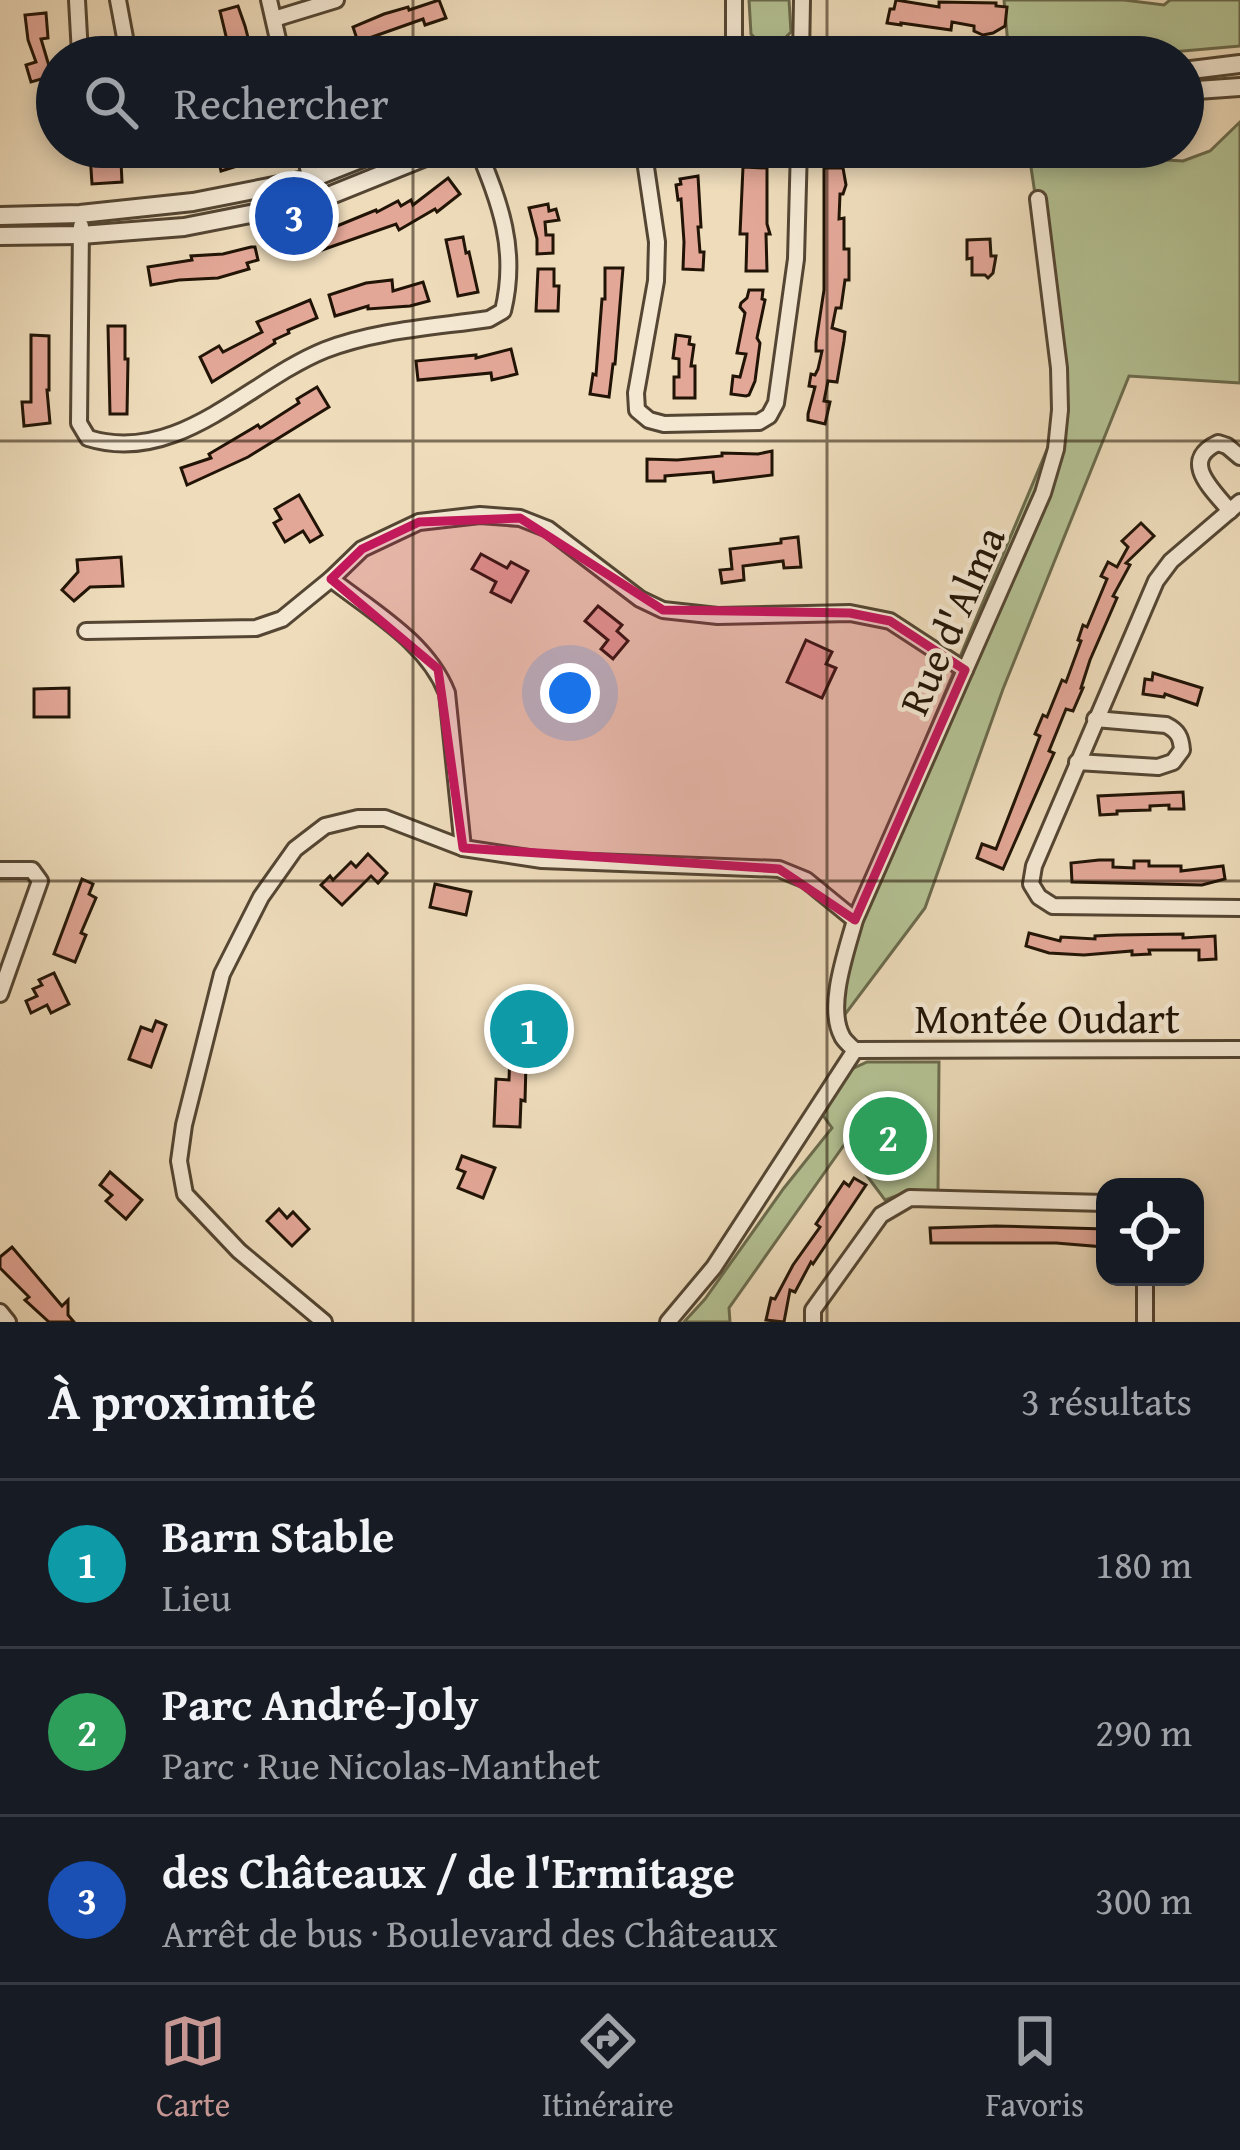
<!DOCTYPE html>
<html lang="fr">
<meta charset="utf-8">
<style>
body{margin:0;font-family:"Gentium Book Plus",serif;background:#242831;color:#f1f3f6}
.controls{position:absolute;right:36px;bottom:36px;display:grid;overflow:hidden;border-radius:24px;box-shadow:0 6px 18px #0003}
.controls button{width:108px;height:108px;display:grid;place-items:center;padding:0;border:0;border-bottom:3px solid #363941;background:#171b24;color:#f1f3f6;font:60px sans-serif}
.you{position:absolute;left:570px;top:693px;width:42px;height:42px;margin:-30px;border:9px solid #fff;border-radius:50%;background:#1a73e8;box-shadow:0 0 0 18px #1a73e833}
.badge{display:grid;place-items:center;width:78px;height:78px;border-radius:50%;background:#c59692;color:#fff;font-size:39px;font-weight:700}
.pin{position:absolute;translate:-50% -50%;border:6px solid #fff;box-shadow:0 3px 12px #0006}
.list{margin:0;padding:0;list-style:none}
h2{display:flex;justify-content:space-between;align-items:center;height:156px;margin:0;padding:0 48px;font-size:51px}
h2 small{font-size:39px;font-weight:400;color:#9ea1a6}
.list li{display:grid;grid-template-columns:78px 1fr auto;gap:36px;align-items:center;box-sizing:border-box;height:168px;padding:0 48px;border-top:3px solid #363941}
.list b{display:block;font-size:45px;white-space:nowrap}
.list p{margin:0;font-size:39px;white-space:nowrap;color:#9ea1a6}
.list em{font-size:39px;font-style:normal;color:#9ea1a6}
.icon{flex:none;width:66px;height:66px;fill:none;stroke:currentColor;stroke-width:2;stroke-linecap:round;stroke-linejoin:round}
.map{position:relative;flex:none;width:1240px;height:1322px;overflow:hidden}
.search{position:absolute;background:#171b24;box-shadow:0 6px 18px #0003;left:36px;right:36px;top:36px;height:132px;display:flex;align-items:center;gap:30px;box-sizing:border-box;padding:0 42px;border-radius:66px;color:#9ea1a6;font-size:45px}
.sheet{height:660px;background:#171b24}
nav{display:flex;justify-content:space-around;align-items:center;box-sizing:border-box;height:168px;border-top:3px solid #363941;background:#171b24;font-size:33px;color:#9ea1a6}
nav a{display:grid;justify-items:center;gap:6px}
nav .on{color:#c59692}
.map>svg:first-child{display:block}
.green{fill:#b4c294;stroke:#6a6b4d;stroke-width:3}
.building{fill:#e3a797;stroke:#211406;stroke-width:3}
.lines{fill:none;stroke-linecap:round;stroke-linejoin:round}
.minor-casing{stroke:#544633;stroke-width:20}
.tertiary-casing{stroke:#544633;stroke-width:22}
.minor{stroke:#f4e8d3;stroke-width:14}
.tertiary{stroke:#f4e8d3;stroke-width:16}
.marked{fill:#c2185b;fill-opacity:0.2;stroke:#c2185b;stroke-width:9;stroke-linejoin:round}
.grid{fill:none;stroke:#211406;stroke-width:3;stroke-opacity:0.55}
.labels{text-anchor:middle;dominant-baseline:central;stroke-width:9;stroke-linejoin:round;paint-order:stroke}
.street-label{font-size:42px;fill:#211406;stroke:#f4e8d3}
</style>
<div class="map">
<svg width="1240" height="1322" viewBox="0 0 1240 1322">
<rect width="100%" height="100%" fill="#eedcbb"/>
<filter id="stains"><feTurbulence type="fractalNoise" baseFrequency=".00167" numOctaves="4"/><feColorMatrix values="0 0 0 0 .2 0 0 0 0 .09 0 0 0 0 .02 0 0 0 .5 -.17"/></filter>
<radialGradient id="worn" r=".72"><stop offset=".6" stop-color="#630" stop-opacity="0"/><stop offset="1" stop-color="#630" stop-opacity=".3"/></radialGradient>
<g class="green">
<polygon points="749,0 789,0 791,32 781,42 759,42 751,34"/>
<polygon points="1004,0 1124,0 1164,5 1170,0 1240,0 1240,46 1115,57 1009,57"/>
<polygon points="1240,122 1240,383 1129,376 1003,689 925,908 834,1029 828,1004 850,919 1059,421 1061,369 1028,147 1100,147 1132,158 1183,161 1210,151"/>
<polygon points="867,1062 939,1062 938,1192 907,1192 885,1200 844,1145 729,1308 730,1322 684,1322 705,1299 784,1188 832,1128 822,1114 852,1069"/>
</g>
<g class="building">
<polygon points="439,0 446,18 425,25 423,19 358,42 353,27 384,14 408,7 409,10"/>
<polygon points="896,0 939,7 939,2 996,3 996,6 1007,7 1005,26 993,33 983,35 974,31 974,26 952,22 951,30 901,23 901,25 887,23 890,9 894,9"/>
<polygon points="238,6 245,26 253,57 231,57 220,11"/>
<polygon points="46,13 48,38 41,39 52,76 31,82 26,65 36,62 28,40 25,15"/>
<polygon points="209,147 289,147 289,150 221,171 219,162 207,165 202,149"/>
<polygon points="112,153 113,163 121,162 122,182 92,184 90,154"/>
<polygon points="743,167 767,168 767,224 770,234 766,234 767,271 746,271 747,234 740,234"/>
<polygon points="824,168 843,168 846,185 843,194 840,194 839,219 844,218 844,249 849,249 849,280 845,280 841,308 836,308 832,328 845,332 844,341 837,382 828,381 824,401 830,402 825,424 808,420 808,414 815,387 809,386 811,374 815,375 818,369 822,351 816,351 816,342 824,290"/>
<polygon points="698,176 701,227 698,227 700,252 704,252 703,270 683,269 684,242 681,199 678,200 676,185 681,184 680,179"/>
<polygon points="448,178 460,194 437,212 435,209 399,230 396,224 319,251 311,232 335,222 337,226 376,210 377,212 398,201 401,206 411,200 413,205"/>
<polygon points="548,204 549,211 556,209 559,220 545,222 546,235 553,235 553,253 537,254 537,239 529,208"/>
<polygon points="463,237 466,253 469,252 478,292 458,296 446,240"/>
<polygon points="990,239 991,256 996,256 993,273 988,278 985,275 972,275 972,258 967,259 967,240"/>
<polygon points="251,247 255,247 258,260 247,263 249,269 218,278 179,280 151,285 148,267 192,260 191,256 223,254"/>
<polygon points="605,268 623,268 615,364 613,364 609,397 590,394 593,374 596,375 602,299 605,299"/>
<polygon points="538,269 554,269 554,286 559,286 558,311 536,311"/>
<polygon points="392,280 393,291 423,282 429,301 410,306 368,309 368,306 335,316 329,295 366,283"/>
<polygon points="749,290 763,290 762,299 765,300 757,338 760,343 755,381 749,395 746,396 731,394 733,376 740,377 746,354 737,353 745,313 740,307 741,303 747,298"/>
<polygon points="310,300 317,318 288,330 289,333 274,340 275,343 212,382 200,357 219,346 223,352 262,332 257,322"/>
<polygon points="108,326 125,326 125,359 128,359 127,414 110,414"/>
<polygon points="31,335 49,336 49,390 47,390 50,423 24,426 22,402 31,402"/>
<polygon points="676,335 690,337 689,344 694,345 691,366 695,366 695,398 674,398 674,377 679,377 679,359 673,358"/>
<polygon points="511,349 517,374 492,380 491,373 418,380 416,361 476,355 476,358"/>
<polygon points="317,387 329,407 248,457 187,485 181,468 211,458 209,454 258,425 260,428 299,403 297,399"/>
<polygon points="772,451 772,475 714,482 713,472 665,476 665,481 647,481 647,459 677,460 722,456 722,453 758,454"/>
<polygon points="299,495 322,535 310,542 303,531 285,542 274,523 281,519 275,509"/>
<polygon points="1141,523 1154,536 1126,563 1130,565 1113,596 1117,598 1090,660 1081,688 1083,688 1073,711 1066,709 1049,751 1054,753 1003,869 977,858 982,844 996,849 1040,736 1035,734 1043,715 1047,717 1062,680 1066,682 1081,641 1078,640 1083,625 1087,627 1107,579 1101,576 1108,562 1117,567 1128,547 1122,541"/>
<polygon points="798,537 801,567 784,568 783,561 743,566 744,580 722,583 720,570 732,569 730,549 781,543 781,539"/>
<polygon points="481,554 507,568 511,562 528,571 511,602 491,592 496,582 472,569"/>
<polygon points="121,557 123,586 90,587 74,601 62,590 78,572 77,560"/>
<polygon points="598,606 622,625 617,631 628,641 613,659 601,649 608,640 585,621"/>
<polygon points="806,640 832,652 826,664 836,668 822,698 787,682"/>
<polygon points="1153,673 1202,688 1197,705 1165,694 1164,697 1143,694 1145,679 1152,680"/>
<polygon points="69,688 69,717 34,717 34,689"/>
<polygon points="1183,792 1184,809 1169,809 1169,805 1150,806 1150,810 1117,811 1117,814 1100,815 1098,796"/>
<polygon points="368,854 387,873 378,883 371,876 342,905 321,885 330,876 333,880 351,862 356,867"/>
<polygon points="1099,860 1113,860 1113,867 1134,868 1134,861 1149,861 1149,866 1181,866 1181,871 1223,866 1225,879 1202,885 1072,882 1071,863"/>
<polygon points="82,879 93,884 89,894 96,898 81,933 86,935 75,962 54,954"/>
<polygon points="435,884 471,892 466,915 430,907"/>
<polygon points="1029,933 1060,941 1061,937 1095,939 1095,936 1116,935 1183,934 1183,938 1215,936 1216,959 1199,960 1199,950 1149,950 1150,954 1132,955 1132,951 1084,955 1049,953 1026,946"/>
<polygon points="54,973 69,1004 51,1013 47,1005 31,1013 26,1001 37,996 33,989 42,985 39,980"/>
<polygon points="512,993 548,994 546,1064 526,1063 525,1101 521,1100 520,1127 494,1126 496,1079 509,1080"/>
<polygon points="156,1021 166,1025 151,1067 129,1059 141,1027 152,1031"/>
<polygon points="462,1156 495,1168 483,1198 458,1188 465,1172 457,1169"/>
<polygon points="110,1172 142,1200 126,1219 106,1201 112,1195 100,1185"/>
<polygon points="854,1178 866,1185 813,1264 811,1262 795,1292 790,1290 784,1322 766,1320 771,1298 775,1299 793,1265 820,1227 816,1224 844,1182 849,1186"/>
<polygon points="279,1209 287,1218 293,1212 309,1229 292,1246 267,1221"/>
<polygon points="996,1226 1105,1229 1105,1247 1056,1243 931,1243 930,1228"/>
<polygon points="12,1247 62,1306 68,1300 68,1315 74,1322 49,1322 25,1300 29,1297 0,1268 0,1257"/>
</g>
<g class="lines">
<defs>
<g id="minor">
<polyline points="77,0 80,54 83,57"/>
<polyline points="118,0 126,43 120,57"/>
<polyline points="269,0 282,57"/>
<polyline points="274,19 336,0"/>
<polyline points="734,57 734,0"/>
<polyline points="801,57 802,0"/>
<polyline points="303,147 316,201"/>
<polyline points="643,147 657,242 656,281 636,393 637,410 649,420 664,424 759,422 769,416 776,403 796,259 799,147"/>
<path d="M81,226L79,423L88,438C178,466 248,381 325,350C376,330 435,327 489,319L503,311C518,249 500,204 477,147"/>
<polyline points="1240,502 1171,561 1156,581 1034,866 1031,884 1039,897 1053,906 1240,908"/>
<path d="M1230,511C1213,490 1179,461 1218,443L1227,446L1240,457"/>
<path d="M331,579C373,612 427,642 447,693L463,848"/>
<polyline points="86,631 256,628 282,619 331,579 362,549 419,522 480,515 520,518 548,529 640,599 663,610 718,616 850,613 890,621 965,670"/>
<path d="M1077,762L1158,767L1173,762L1182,750C1181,737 1178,731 1166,725L1095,719"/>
<polyline points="0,870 32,870 40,881 0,994"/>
<path d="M855,1050C852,1048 843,1039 842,1036C826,1006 847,950 855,920L1043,493L1056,449L1060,410L1059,368L1038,199"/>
<polyline points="855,1050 1240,1049"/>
<polyline points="0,1312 8,1322"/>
<polyline points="324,1322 239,1251 185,1194 179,1161 184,1125 222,974 261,897 295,849 325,826 358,818 385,818 463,848 542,860 779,869 806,880 855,920"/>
<polyline points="668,1322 714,1267 855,1050"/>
<polyline points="813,1322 813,1310 881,1215 910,1198 1105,1203"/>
<polyline points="1145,1322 1145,1277"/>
</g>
<g id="tertiary">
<polyline points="757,57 801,54 851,57"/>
<polyline points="1183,71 1240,64"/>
<polyline points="1183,91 1240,87"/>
<polyline points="0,216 80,214 193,202 310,179 391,147"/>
<polyline points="0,236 81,235 184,227 316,201 450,147"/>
</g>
</defs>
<use href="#minor" class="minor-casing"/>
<use href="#tertiary" class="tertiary-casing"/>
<use href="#minor" class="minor"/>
<use href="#tertiary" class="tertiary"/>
</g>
<path class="marked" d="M520,518L663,610L850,613L890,621L965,670L855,920L779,869L463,848L438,669L331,579L362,549L419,522Z"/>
<path class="grid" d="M413,0V57M827,0V57M413,147V1322M827,147V1322M0,441H1240M0,881H1240"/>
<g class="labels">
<g class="street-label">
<text transform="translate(951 620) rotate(-66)">Rue d'Alma</text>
<text x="1047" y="1017">Montée Oudart</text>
</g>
</g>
<rect width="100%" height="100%" filter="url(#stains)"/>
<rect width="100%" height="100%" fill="url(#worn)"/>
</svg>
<div class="controls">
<button><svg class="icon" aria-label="locate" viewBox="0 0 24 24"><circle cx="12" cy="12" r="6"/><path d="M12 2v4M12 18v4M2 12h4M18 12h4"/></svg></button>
</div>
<div class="you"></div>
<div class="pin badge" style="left:529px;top:1029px;background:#0f9aa8">1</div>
<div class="pin badge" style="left:888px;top:1136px;background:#2e9e5b">2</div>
<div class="pin badge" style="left:294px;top:216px;background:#1a4fb4">3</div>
<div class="search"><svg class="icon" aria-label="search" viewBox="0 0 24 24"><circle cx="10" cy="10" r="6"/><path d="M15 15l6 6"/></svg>Rechercher</div>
</div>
<section class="sheet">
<h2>À proximité<small>3 résultats</small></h2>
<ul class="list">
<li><span class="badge" style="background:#0f9aa8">1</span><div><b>Barn Stable</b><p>Lieu</p></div><em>180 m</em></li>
<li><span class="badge" style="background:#2e9e5b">2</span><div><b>Parc André-Joly</b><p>Parc · Rue Nicolas-Manthet</p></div><em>290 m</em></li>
<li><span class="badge" style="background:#1a4fb4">3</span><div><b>des Châteaux / de l'Ermitage</b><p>Arrêt de bus · Boulevard des Châteaux</p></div><em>300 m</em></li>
</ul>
</section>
<nav>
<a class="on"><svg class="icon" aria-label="map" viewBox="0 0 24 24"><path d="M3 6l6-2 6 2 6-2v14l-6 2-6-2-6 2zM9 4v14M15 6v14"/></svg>Carte</a>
<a><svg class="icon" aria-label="directions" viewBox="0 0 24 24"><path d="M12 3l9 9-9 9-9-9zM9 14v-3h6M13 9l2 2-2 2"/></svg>Itinéraire</a>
<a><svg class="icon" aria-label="saved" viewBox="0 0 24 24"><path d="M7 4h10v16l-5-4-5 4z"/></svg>Favoris</a>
</nav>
